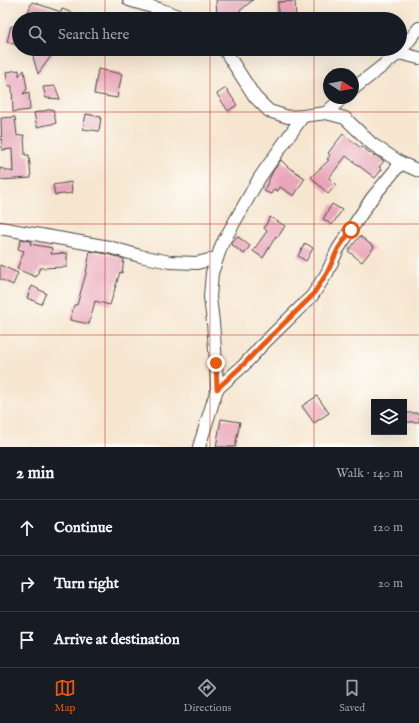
<!DOCTYPE html>
<meta charset="utf-8">
<style>
body{margin:0;font-family:"IM FELL English",serif;background:#20242c;color:#f1f3f6}
.controls{position:absolute;right:12px;bottom:12px;display:grid;overflow:hidden;border-radius:0px;box-shadow:0 4px 16px #0002}
.controls button{width:36px;height:36px;display:grid;place-items:center;padding:0;border:0;border-bottom:1px solid #363941;background:#171b24;color:#f1f3f6;font:20px sans-serif}
.compass{position:absolute;left:323px;top:68px;width:36px;height:36px;border-radius:50%;background:#171b24;box-shadow:0 4px 16px #0002;rotate:101deg}
.stop{position:absolute;width:12px;height:12px;margin:-9px;border:3px solid #ea580c;border-radius:50%;background:#fff}
.stop.end{background:#ea580c;border-color:#fff;box-shadow:0 1px 4px #0008}
.list{margin:0;padding:0;list-style:none}
h2{display:flex;justify-content:space-between;align-items:center;height:52px;margin:0;padding:0 16px;font-size:17px}
h2 small{font-size:13px;font-weight:400;color:#9ea1a6}
.list li{display:grid;grid-template-columns:26px 1fr auto;gap:12px;align-items:center;box-sizing:border-box;height:56px;padding:0 16px;border-top:1px solid #363941}
.list b{display:block;font-size:15px;white-space:nowrap}
.list em{font-size:13px;font-style:normal;color:#9ea1a6}
.icon{flex:none;width:22px;height:22px;fill:none;stroke:currentColor;stroke-width:2;stroke-linecap:round;stroke-linejoin:round}
.map{position:relative;flex:none;width:419px;height:447px;overflow:hidden}
.search{position:absolute;background:#171b24;box-shadow:0 4px 16px #0002;left:12px;right:12px;top:12px;height:44px;display:flex;align-items:center;gap:10px;box-sizing:border-box;padding:0 14px;border-radius:22px;color:#9ea1a6;font-size:15px}
.sheet{height:220px;background:#171b24}
nav{display:flex;justify-content:space-around;align-items:center;box-sizing:border-box;height:56px;border-top:1px solid #363941;background:#171b24;font-size:11px;color:#9ea1a6}
nav a{display:grid;justify-items:center;gap:2px}
nav .on{color:#ea580c}
.map>svg:first-child{display:block}
.building{fill:#e9a5b9}
.lines{fill:none;stroke-linecap:round;stroke-linejoin:round}
.minor-casing{stroke:#494744;stroke-width:14}
.minor{stroke:#fff;stroke-width:12}
.route{stroke:#ea580c;stroke-width:5}
.grid{fill:none;stroke:#c8321e;stroke-width:1;stroke-opacity:0.55}
</style>
<div class="map">
<svg width="419" height="447" viewBox="0 0 419 447">
<rect width="100%" height="100%" fill="#fdfcf7"/>
<filter id="ink" filterUnits="userSpaceOnUse"><feTurbulence type="fractalNoise" baseFrequency=".025" numOctaves="2"/><feDisplacementMap in="SourceGraphic" scale="8" xChannelSelector="R" yChannelSelector="G"/><feConvolveMatrix kernelMatrix="1 2 1 2 8 2 1 2 1" color-interpolation-filters="sRGB"/></filter>
<filter id="wash" filterUnits="userSpaceOnUse"><feTurbulence type="fractalNoise" baseFrequency=".012" numOctaves="4" result="noise"/><feDisplacementMap in="SourceGraphic" scale="16" xChannelSelector="R" yChannelSelector="G"/><feGaussianBlur stdDeviation="0.9" result="paint"/><feColorMatrix in="noise" values="0 0 0 0 0 0 0 0 0 0 0 0 0 0 0 0 0 1.4 0 .05"/><feComposite in="paint" operator="in"/></filter>
<g filter="url(#wash)">
<rect width="100%" height="100%" fill="#f6e6d0"/>
<g id="blocks">
<g class="building">
<polygon points="216,0 253,0 236,14 217,15"/>
<polygon points="295,1 296,18 278,18 278,2"/>
<polygon points="32,2 61,12 62,9 87,18 87,19 25,19"/>
<polygon points="11,26 19,28 19,45 7,42"/>
<polygon points="39,49 56,49 38,74 33,57"/>
<polygon points="98,69 122,74 117,98 94,94"/>
<polygon points="19,70 19,76 24,70 27,89 23,94 29,92 30,110 13,112 12,86 8,86 6,72"/>
<polygon points="55,86 60,99 46,98 43,87"/>
<polygon points="226,88 237,105 228,111 217,94"/>
<polygon points="53,109 56,123 37,127 34,113"/>
<polygon points="86,114 101,117 99,131 83,129"/>
<polygon points="15,117 17,136 24,135 25,155 29,155 31,178 0,180 0,168 13,172 12,149 2,150 1,118"/>
<polygon points="343,134 361,148 362,147 374,156 374,154 384,161 379,167 382,169 375,178 346,156 329,178 336,185 328,194 311,177 329,160 327,159 330,155 328,153"/>
<polygon points="281,160 288,167 305,178 294,196 280,187 278,191 274,189 271,194 264,191 273,171"/>
<polygon points="71,182 72,193 55,195 53,185"/>
<polygon points="332,204 342,210 332,225 323,219"/>
<polygon points="270,217 285,226 278,237 276,236 263,258 253,251 267,231 264,228"/>
<polygon points="237,236 250,246 244,254 231,244"/>
<polygon points="360,236 374,247 362,262 348,251"/>
<polygon points="21,239 31,241 30,244 52,248 51,254 67,253 67,267 40,268 36,277 17,269 24,251 18,249"/>
<polygon points="305,243 313,248 306,261 298,256"/>
<polygon points="90,251 107,254 124,259 122,273 120,272 110,305 95,301 89,324 70,320 74,305 77,305 86,273"/>
<polygon points="0,265 18,273 13,285 0,279"/>
<polygon points="32,286 46,293 41,304 27,298"/>
<polygon points="317,396 329,413 314,423 302,406"/>
<polygon points="407,413 419,413 419,422 406,422"/>
<polygon points="221,419 240,422 235,447 216,447"/>
</g>
</g>
</g>
<g filter="url(#ink)">
<use href="#blocks" fill-opacity="0" stroke="#494744" stroke-width="1"/>
<g class="lines">
<defs>
<g id="minor">
<polyline points="129,0 159,9 186,19"/>
<polyline points="224,49 255,97 269,111 288,117 303,116 326,113 345,118 372,144 401,163 419,171"/>
<polyline points="399,53 419,58"/>
<polyline points="353,89 399,53 419,28"/>
<polyline points="326,113 342,98"/>
<polyline points="0,228 109,247 140,256 170,262 197,263 217,258"/>
<polyline points="217,389 244,365 261,346 312,296 327,273 338,249 372,198 401,163"/>
<polyline points="199,447 217,389 216,363 213,322 210,297 212,273 222,244 260,177 303,116"/>
</g>
</defs>
<use href="#minor" class="minor-casing"/>
<use href="#minor" class="minor"/>
</g>
</g>
<g class="lines" filter="url(#ink)">
<polyline class="route" points="216,363 217,389 244,364 261,346 312,296 327,273 338,249 351,230"/>
</g>
<path class="grid" d="M105,0V19M210,0V19M314,0V19M105,49V447M210,49V447M314,49V447M0,112H419M0,224H419M0,335H419"/>
</svg>
<div class="controls">
<button><svg class="icon" aria-label="layers" viewBox="0 0 24 24"><path d="M12 4l9 5-9 5-9-5zM3 14l9 5 9-5"/></svg></button>
</div>
<svg class="compass" viewBox="-18 -18 36 36"><path d="M0-13l5 13h-10z" fill="#e53935"/><path d="M0 13l5-13h-10z" fill="#9ea1a6"/></svg>
<div class="stop" style="left:351px;top:230px"></div>
<div class="stop end" style="left:216px;top:363px"></div>
<div class="search"><svg class="icon" aria-label="search" viewBox="0 0 24 24"><circle cx="10" cy="10" r="6"/><path d="M15 15l6 6"/></svg>Search here</div>
</div>
<section class="sheet">
<h2>2 min<small>Walk · 140 m</small></h2>
<ul class="list">
<li><svg class="icon" aria-label="ahead" viewBox="0 0 24 24"><path d="M12 20V5M6 11l6-6 6 6"/></svg><div><b>Continue</b></div><em>120 m</em></li>
<li><svg class="icon" aria-label="right" viewBox="0 0 24 24"><path d="M7 20v-9h11M14 6l5 5-5 5"/></svg><div><b>Turn right</b></div><em>20 m</em></li>
<li><svg class="icon" aria-label="arrive" viewBox="0 0 24 24"><path d="M6 21V4h12l-3 4 3 4H6"/></svg><div><b>Arrive at destination</b></div></li>
</ul>
</section>
<nav>
<a class="on"><svg class="icon" aria-label="map" viewBox="0 0 24 24"><path d="M3 6l6-2 6 2 6-2v14l-6 2-6-2-6 2zM9 4v14M15 6v14"/></svg>Map</a>
<a><svg class="icon" aria-label="directions" viewBox="0 0 24 24"><path d="M12 3l9 9-9 9-9-9zM9 14v-3h6M13 9l2 2-2 2"/></svg>Directions</a>
<a><svg class="icon" aria-label="saved" viewBox="0 0 24 24"><path d="M7 4h10v16l-5-4-5 4z"/></svg>Saved</a>
</nav>
